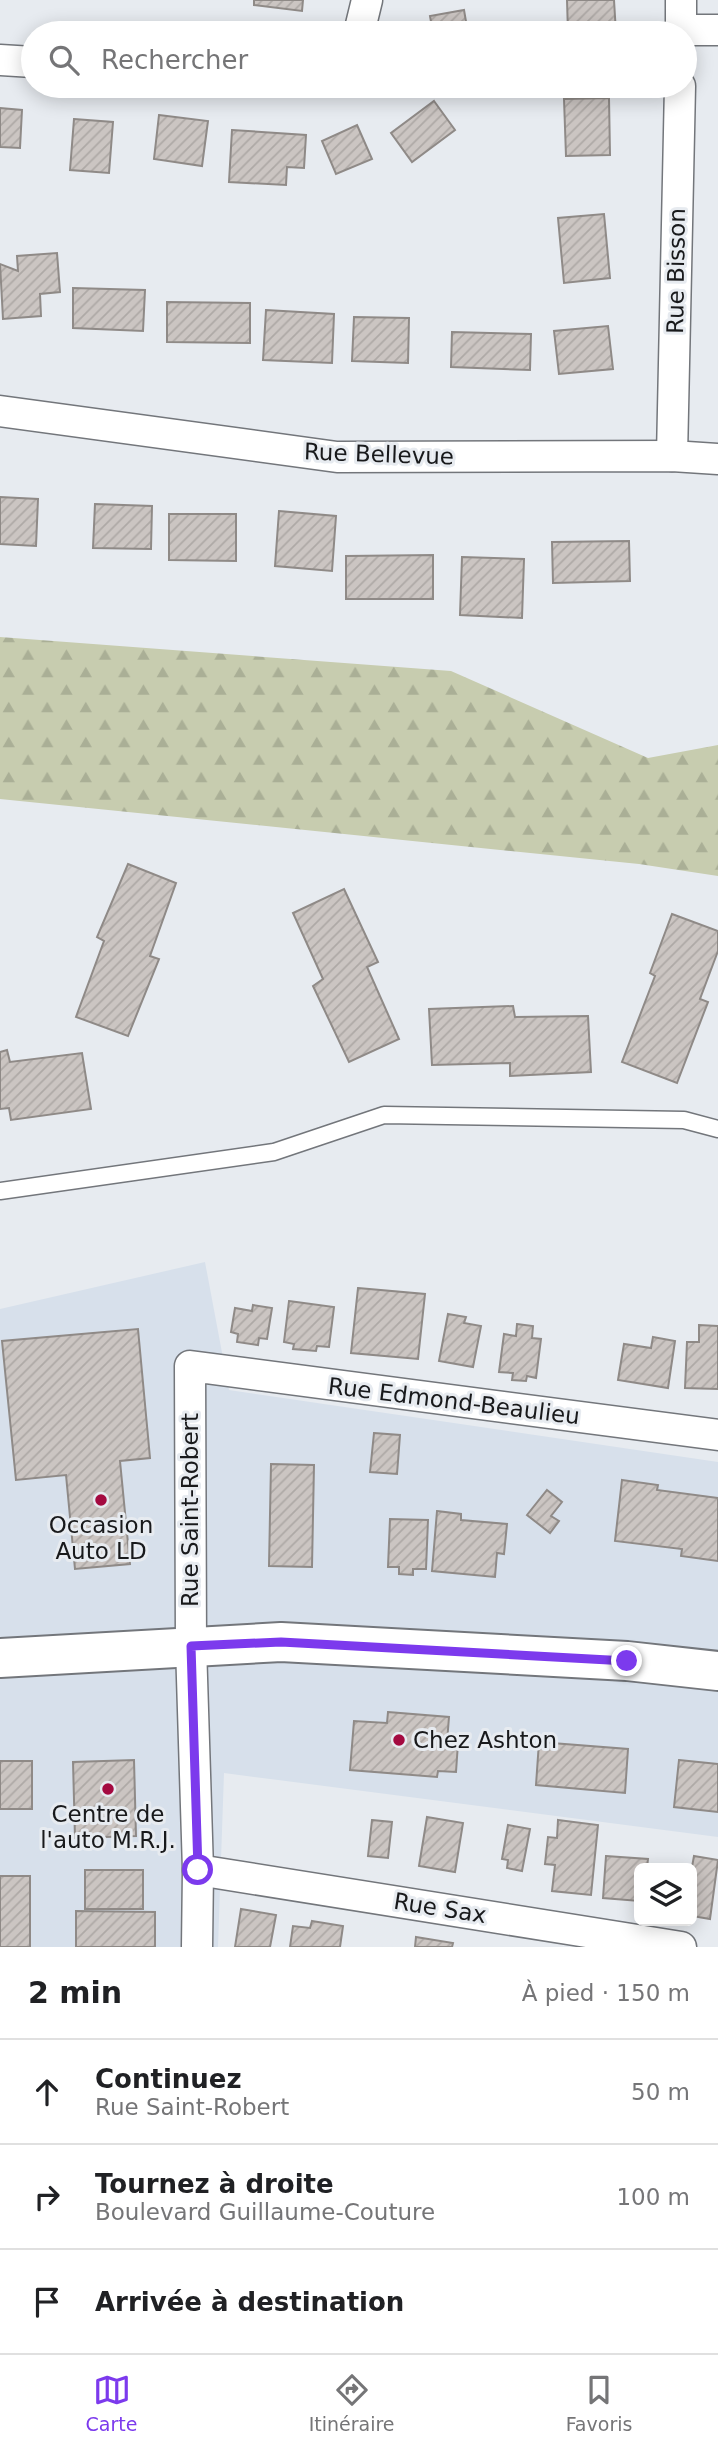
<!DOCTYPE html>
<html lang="fr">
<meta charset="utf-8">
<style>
body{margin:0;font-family:"DejaVu Sans",sans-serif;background:#f6f6f6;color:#202124}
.controls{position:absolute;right:21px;bottom:21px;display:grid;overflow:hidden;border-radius:10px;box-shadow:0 4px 18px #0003}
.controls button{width:63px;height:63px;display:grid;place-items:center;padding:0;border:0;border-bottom:2px solid #e0e0e0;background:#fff;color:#202124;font:35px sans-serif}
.stop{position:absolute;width:21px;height:21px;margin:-16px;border:5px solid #7c3aed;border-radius:50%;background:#fff}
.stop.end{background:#7c3aed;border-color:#fff;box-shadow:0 2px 7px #0008}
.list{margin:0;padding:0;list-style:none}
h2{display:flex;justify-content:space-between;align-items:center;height:91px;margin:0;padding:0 28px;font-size:30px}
h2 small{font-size:23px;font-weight:400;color:#757577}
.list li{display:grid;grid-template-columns:46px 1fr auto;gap:21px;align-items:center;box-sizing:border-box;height:105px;padding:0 28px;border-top:2px solid #e0e0e0}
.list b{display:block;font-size:26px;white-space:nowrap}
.list p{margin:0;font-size:23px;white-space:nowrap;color:#757577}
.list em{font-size:23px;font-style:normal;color:#757577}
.icon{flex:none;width:38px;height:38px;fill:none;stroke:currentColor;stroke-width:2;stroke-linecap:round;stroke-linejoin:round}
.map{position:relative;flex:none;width:718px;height:1947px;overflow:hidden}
.search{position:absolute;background:#fff;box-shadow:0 4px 18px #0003;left:21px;right:21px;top:21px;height:77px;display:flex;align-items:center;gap:18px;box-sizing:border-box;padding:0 24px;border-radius:38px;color:#757577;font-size:26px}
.sheet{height:406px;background:#fff}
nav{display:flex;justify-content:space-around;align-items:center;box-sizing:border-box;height:98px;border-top:2px solid #e0e0e0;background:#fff;font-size:19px;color:#757577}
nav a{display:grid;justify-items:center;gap:4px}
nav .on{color:#7c3aed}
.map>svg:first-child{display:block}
.built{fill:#d7e0eb}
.forest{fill:url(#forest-firs)}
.building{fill:url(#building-hatch);stroke:#8f8a87;stroke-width:2}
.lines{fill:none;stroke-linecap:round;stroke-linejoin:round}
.service-casing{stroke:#73767b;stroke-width:19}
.minor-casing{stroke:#73767b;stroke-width:33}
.primary-casing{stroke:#73767b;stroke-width:42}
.service{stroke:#fff;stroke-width:16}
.minor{stroke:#fff;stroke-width:30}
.primary{stroke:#fff;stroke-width:38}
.route{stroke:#7c3aed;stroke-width:9}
.poi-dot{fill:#a40a40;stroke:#e7ebf0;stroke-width:2.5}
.labels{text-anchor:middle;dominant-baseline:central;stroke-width:6;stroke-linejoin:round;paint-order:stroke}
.street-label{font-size:23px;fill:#18191b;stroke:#e7ebf0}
.poi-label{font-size:23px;fill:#18191b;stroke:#e7ebf0}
</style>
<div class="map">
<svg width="718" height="1947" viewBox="0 0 718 1947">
<defs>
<pattern id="forest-firs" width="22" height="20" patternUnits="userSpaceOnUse" patternTransform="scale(1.75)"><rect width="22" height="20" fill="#c7ccaf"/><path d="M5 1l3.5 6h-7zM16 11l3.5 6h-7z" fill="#aaaf96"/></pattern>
<pattern id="building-hatch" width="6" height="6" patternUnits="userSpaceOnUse" patternTransform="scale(1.75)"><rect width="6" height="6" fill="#cbc5c2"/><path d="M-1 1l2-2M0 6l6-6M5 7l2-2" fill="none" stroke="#aea9a6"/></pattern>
</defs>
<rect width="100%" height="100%" fill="#e7ebf0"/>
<polygon class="built" points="205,1262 229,1390 718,1462 718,1837 224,1773 218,1947 0,1947 0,1309"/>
<polygon class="forest" points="0,637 451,671 648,758 718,745 718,876 639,864 0,799"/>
<g class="building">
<polygon points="254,0 303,0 302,11 254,5"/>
<polygon points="567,0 614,0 616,33 568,33"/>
<polygon points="464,10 468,33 433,33 430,16"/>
<polygon points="609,98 610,155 566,156 564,99"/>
<polygon points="434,101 455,130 412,162 391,133"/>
<polygon points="0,108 22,110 20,148 0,147"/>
<polygon points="159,115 208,121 202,166 154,159"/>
<polygon points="74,119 113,122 109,173 70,170"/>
<polygon points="357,125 372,159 336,174 322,141"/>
<polygon points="232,130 306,135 304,168 287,167 286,185 229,182"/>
<polygon points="604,214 610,278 564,283 558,218"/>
<polygon points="57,253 60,292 40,294 41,316 3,319 0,264 18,271 17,256"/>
<polygon points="73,288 145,290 143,331 73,328"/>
<polygon points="167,302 250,303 250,343 167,342"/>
<polygon points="266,310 334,314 332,363 263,360"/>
<polygon points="354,317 409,318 408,363 352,361"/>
<polygon points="608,326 613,369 559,374 554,331"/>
<polygon points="452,332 531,334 530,370 451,367"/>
<polygon points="0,497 38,499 36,546 0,544"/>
<polygon points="95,504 152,506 151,549 93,548"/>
<polygon points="279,511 336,516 332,571 275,566"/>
<polygon points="169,514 236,514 236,561 169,560"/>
<polygon points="629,541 630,581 553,583 552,542"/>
<polygon points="433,555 433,599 346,599 346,556"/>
<polygon points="462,557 524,559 522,618 460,615"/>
<polygon points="128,864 176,883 150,956 159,959 128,1036 76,1017 104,941 97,937"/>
<polygon points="344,889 378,962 367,967 399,1039 349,1062 313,986 323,979 293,913"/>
<polygon points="672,914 718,931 718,951 700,999 708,1002 677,1083 622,1062 655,976 650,973"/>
<polygon points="513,1006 515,1017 588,1016 591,1072 510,1076 510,1063 432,1065 429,1009"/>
<polygon points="7,1050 10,1062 82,1053 91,1109 11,1120 9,1108 0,1109 0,1052"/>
<polygon points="358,1288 425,1294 418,1359 351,1353"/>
<polygon points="289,1301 334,1307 329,1347 317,1346 316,1351 293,1349 294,1344 284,1342"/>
<polygon points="253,1305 272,1308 267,1339 259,1338 258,1345 237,1342 238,1334 231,1332 235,1308 252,1311"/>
<polygon points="448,1314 466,1317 464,1323 481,1326 473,1367 439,1361"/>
<polygon points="517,1324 533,1326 532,1338 541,1339 536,1378 527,1376 526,1381 512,1380 513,1373 499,1372 504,1334 516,1336"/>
<polygon points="699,1325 718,1326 718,1389 685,1388 687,1342 699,1342"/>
<polygon points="138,1329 150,1458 120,1461 130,1564 75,1569 66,1475 16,1480 2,1341"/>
<polygon points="653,1337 675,1341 668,1388 618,1380 624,1344 651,1348"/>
<polygon points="374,1433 400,1435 397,1474 370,1472"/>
<polygon points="271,1464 314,1465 312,1567 269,1566"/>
<polygon points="622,1480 658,1485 657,1490 718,1498 718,1561 681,1556 682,1549 615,1541"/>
<polygon points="547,1490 562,1502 551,1516 559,1521 550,1533 527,1515"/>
<polygon points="437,1511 461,1514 461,1520 507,1524 504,1554 497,1553 495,1577 432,1571"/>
<polygon points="390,1519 428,1520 426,1569 413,1569 413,1575 399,1574 399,1567 388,1567"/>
<polygon points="388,1712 449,1717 447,1742 458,1743 456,1772 438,1771 437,1777 350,1770 354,1721 387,1723"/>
<polygon points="539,1742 628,1749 625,1793 536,1785"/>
<polygon points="134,1760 136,1836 75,1838 73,1762"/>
<polygon points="679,1760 718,1764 718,1812 674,1807"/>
<rect x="0" y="1761" width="32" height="48"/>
<polygon points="427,1817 463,1823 455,1872 419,1866"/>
<polygon points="372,1820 392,1822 388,1858 368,1856"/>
<polygon points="558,1820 598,1825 591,1895 552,1891 555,1865 545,1864 548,1837 557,1838"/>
<polygon points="508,1825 530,1829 522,1871 507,1868 508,1860 502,1859"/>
<polygon points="606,1856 648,1859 647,1868 639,1868 639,1901 603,1898"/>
<polygon points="694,1856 718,1860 710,1919 692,1916 692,1868 681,1868 681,1865 692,1867"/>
<rect x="85" y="1870" width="58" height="39"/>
<rect x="0" y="1876" width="30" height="71"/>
<polygon points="241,1909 276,1915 270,1947 235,1947"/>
<polygon points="76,1911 155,1912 155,1947 76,1947"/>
<polygon points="312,1921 343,1926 340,1947 290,1947 293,1926 310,1928"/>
<polygon points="416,1937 453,1943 452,1947 415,1947"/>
</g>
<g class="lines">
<defs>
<polyline id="service" points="0,1191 274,1152 384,1115 684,1120 718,1129"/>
<g id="minor">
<polyline points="681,0 681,33"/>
<polyline points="681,30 718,30"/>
<polyline points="359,33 367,0"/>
<polyline points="0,60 33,62"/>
<polyline points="0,411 337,457 672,456 718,459"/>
<polyline points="672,456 680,86"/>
<polyline points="198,1870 681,1947"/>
<polyline points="197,1947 198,1870 191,1646 190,1366 718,1435"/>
</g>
<polyline id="primary" points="0,1658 281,1642 627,1661 718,1671"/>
</defs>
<use href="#service" class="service-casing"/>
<use href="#minor" class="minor-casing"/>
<use href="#primary" class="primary-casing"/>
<use href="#service" class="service"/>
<use href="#minor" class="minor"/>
<use href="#primary" class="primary"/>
</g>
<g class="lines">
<polyline class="route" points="198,1870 191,1646 281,1642 627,1661"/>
</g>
<g class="poi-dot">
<circle cx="101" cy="1500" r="7"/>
<circle cx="399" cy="1740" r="7"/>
<circle cx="108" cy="1789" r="7"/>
</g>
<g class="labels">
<g class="street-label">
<text transform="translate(676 271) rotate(-89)">Rue Bisson</text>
<text transform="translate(379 454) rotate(2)">Rue Bellevue</text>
<text transform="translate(454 1401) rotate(7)">Rue Edmond-Beaulieu</text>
<text transform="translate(190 1510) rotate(-90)">Rue Saint-Robert</text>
<text transform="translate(440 1908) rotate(9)">Rue Sax</text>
</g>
<g class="poi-label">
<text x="101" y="1525">Occasion<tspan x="101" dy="26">Auto LD</tspan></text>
<text x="413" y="1740" text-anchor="start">Chez Ashton</text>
<text x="108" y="1814">Centre de<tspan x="108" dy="26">l'auto M.R.J.</tspan></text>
</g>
</g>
</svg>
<div class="controls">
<button><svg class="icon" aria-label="layers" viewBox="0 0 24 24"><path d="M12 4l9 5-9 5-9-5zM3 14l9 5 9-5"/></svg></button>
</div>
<div class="stop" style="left:198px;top:1870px"></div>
<div class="stop end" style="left:627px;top:1661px"></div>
<div class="search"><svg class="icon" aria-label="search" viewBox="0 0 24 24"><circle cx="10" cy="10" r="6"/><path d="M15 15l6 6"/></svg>Rechercher</div>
</div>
<section class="sheet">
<h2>2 min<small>À pied · 150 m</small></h2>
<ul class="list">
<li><svg class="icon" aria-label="ahead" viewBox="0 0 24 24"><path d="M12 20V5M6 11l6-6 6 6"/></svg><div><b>Continuez</b><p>Rue Saint-Robert</p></div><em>50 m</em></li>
<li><svg class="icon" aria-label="right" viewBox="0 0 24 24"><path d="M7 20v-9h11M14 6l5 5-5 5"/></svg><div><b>Tournez à droite</b><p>Boulevard Guillaume-Couture</p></div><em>100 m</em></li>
<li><svg class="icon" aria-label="arrive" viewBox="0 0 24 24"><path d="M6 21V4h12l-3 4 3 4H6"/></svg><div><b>Arrivée à destination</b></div></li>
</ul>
</section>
<nav>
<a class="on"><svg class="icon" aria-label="map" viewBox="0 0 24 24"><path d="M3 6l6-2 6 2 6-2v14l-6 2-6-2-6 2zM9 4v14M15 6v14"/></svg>Carte</a>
<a><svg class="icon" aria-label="directions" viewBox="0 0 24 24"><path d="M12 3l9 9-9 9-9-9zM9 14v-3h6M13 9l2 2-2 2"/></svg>Itinéraire</a>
<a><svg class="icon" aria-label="saved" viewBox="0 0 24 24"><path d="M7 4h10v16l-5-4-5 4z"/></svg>Favoris</a>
</nav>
